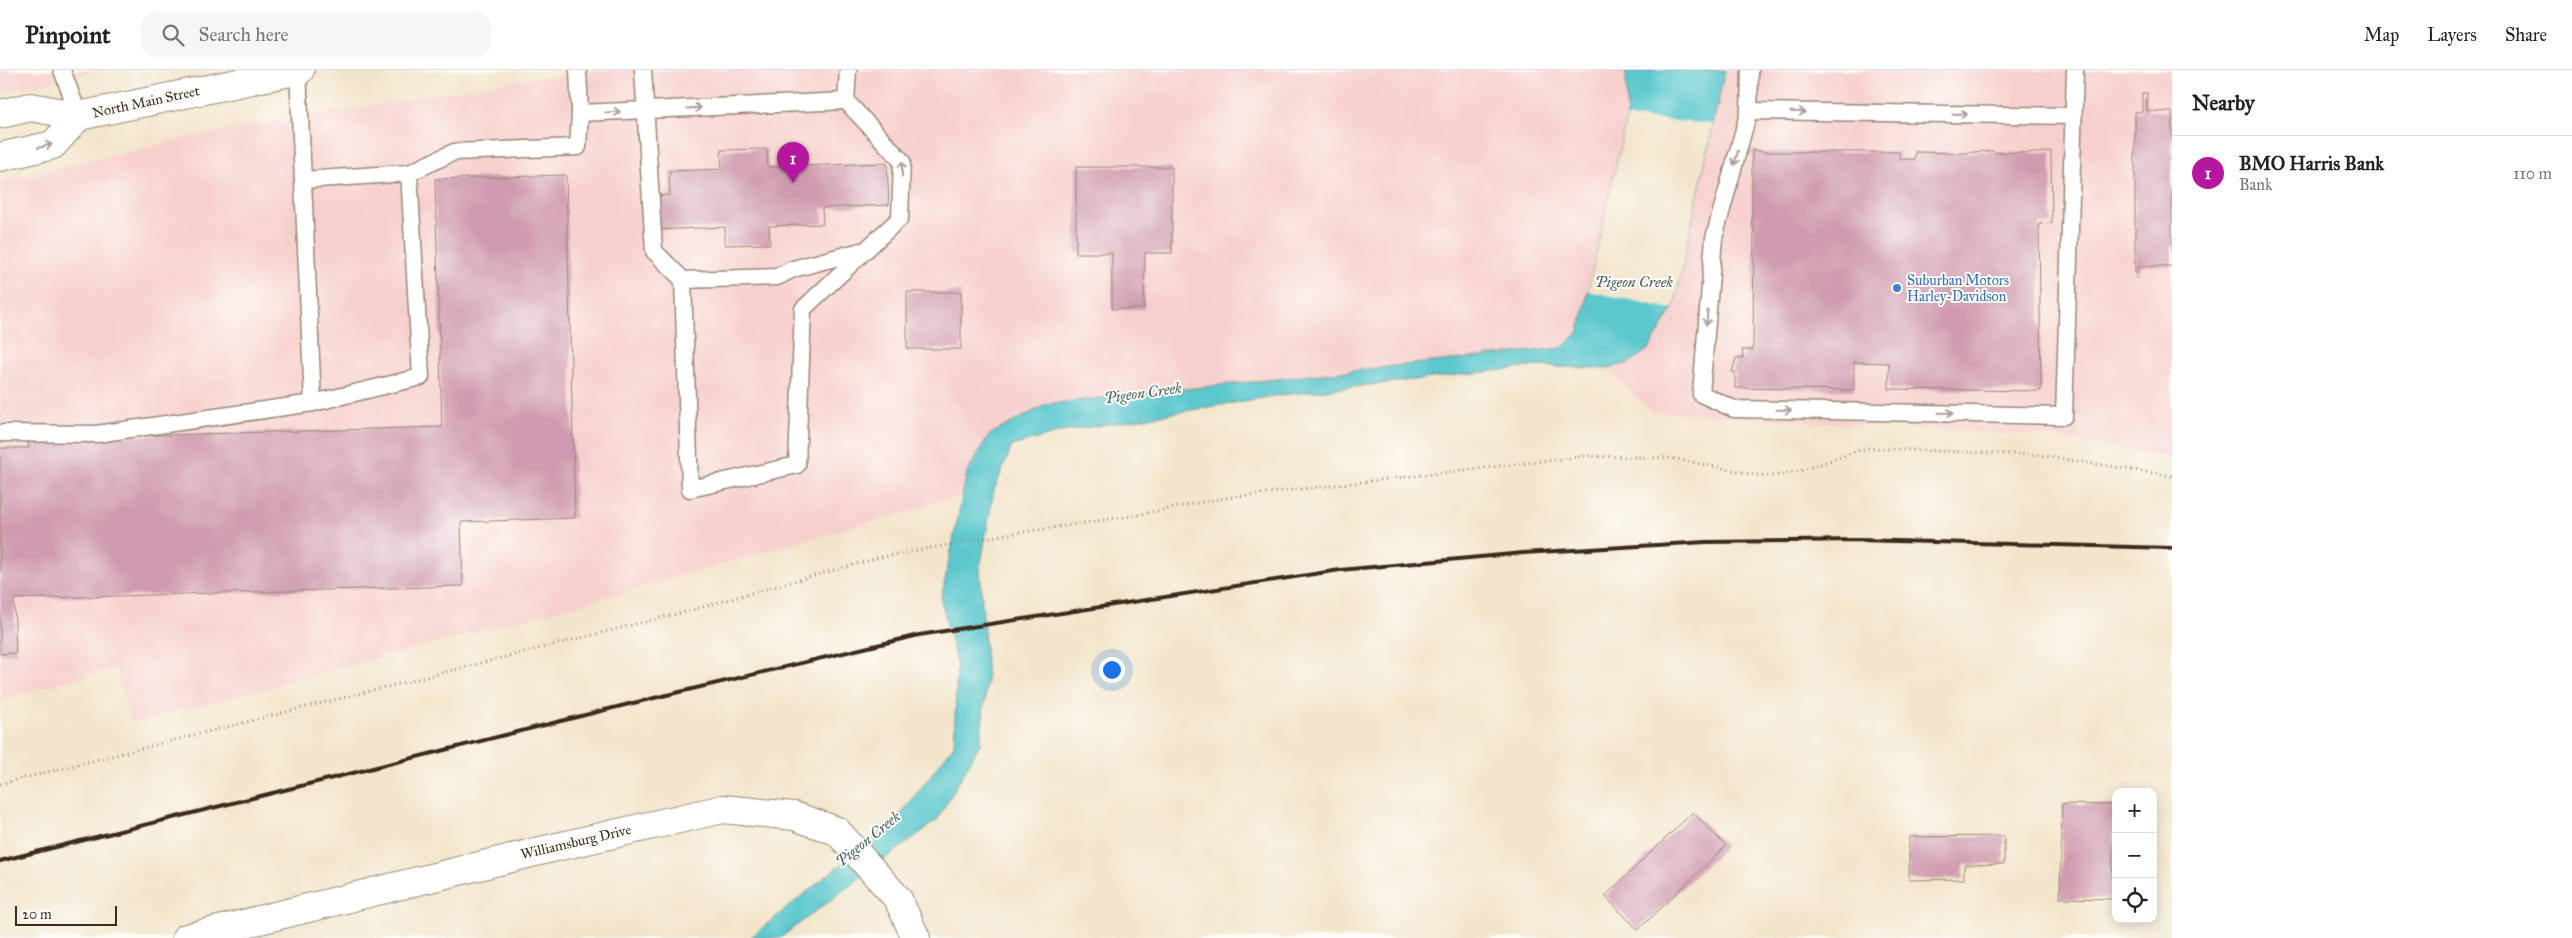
<!DOCTYPE html>
<meta charset="utf-8">
<style>
body{margin:0;font-family:"IM FELL Great Primer",serif;background:#f6f6f6;color:#222}
.controls{position:absolute;right:15px;bottom:15px;display:grid;overflow:hidden;border-radius:10px;box-shadow:0 2px 12px #0003}
.controls button{width:45px;height:45px;display:grid;place-items:center;padding:0;border:0;border-bottom:1px solid #e0e0e0;background:#fff;color:#222;font:25px sans-serif}
.scale{position:absolute;left:15px;bottom:12px;width:102px;box-sizing:border-box;padding-left:5px;border:2px solid #3b2a1e;border-top:0;font-size:14px;line-height:18px;white-space:nowrap;color:#3b2a1e;-webkit-text-stroke:4px #fdfcf7;paint-order:stroke}
.you{position:absolute;left:1111px;top:599px;width:18px;height:18px;margin:-12px;border:4px solid #fff;border-radius:50%;background:#1a73e8;box-shadow:0 0 0 8px #1a73e833}
.badge{display:grid;place-items:center;width:32px;height:32px;border-radius:50%;background:#b5179e;color:#fff;font-size:16px;font-weight:700}
.pin{position:absolute;translate:-50% -41px;filter:drop-shadow(0 1px 2px #0008)}
.pin::after{content:'';position:absolute;top:26px;width:18px;height:15px;background:inherit;clip-path:polygon(0 0,100% 0,50% 100%)}
.list{margin:0;padding:0;list-style:none}
h2{display:flex;justify-content:space-between;align-items:center;height:65px;margin:0;padding:0 20px;font-size:21px}
h2 small{font-size:16px;font-weight:400;color:#767676}
.list li{display:grid;grid-template-columns:32px 1fr auto;gap:15px;align-items:center;box-sizing:border-box;height:75px;padding:0 20px;border-top:1px solid #e0e0e0}
.list b{display:block;font-size:19px;white-space:nowrap}
.list p{margin:0;font-size:16px;white-space:nowrap;color:#767676}
.list em{font-size:16px;font-style:normal;color:#767676}
.icon{flex:none;width:28px;height:28px;fill:none;stroke:currentColor;stroke-width:2;stroke-linecap:round;stroke-linejoin:round}
.map{position:relative;flex:none;width:2172px;height:868px;overflow:hidden}
header{display:flex;align-items:center;gap:30px;box-sizing:border-box;height:70px;padding:0 25px;background:#fff;border-bottom:1px solid #e0e0e0}
header strong{font-size:24px}
nav{display:flex;gap:28px;margin-inline-start:auto;font-size:18px}
.search{width:350px;height:45px;background:#f6f6f6;display:flex;align-items:center;gap:12px;box-sizing:border-box;padding:0 18px;border-radius:15px;color:#767676;font-size:19px}
main{display:flex}
aside{flex:1;background:#fff}
.map>svg:first-child{display:block}
.built{fill:#f7d0cd}
.water{fill:#5bc8ce;stroke:#4b7976}
.pier{fill:#f3e5cb}
.building{fill:#d09bb0}
.lines{fill:none;stroke-linecap:round;stroke-linejoin:round}
.service-casing{stroke:#978874;stroke-width:19}
.minor-casing{stroke:#978874;stroke-width:30}
.secondary-casing{stroke:#978874;stroke-width:30}
.path{stroke:#978874;stroke-width:3;stroke-dasharray:1 4;stroke-linecap:butt}
.service{stroke:#fff;stroke-width:16}
.minor{stroke:#fff;stroke-width:28}
.secondary{stroke:#fff;stroke-width:28}
.rail{stroke:#3b2a1e;stroke-width:4}
.oneway{stroke:#a79f9a}
.shop-dot{fill:#3f7fe0;stroke:#fdfcf7;stroke-width:2}
.labels{text-anchor:middle;dominant-baseline:central;stroke-width:4;stroke-linejoin:round;paint-order:stroke}
.street-label{font-size:14px;fill:#3b2a1e;stroke:#fdfcf7}
.shop-label{font-size:14px;fill:#366cbe;stroke:#fdfcf7;text-anchor:start}
.water-label{font-size:15px;font-style:italic;fill:#46615c;stroke:#fdfcf7}
</style>
<header>
<strong>Pinpoint</strong>
<div class="search"><svg class="icon" aria-label="search" viewBox="0 0 24 24"><circle cx="10" cy="10" r="6"/><path d="M15 15l6 6"/></svg>Search here</div>
<nav><a>Map</a><a>Layers</a><a>Share</a></nav>
</header>
<main>
<div class="map">
<svg width="2172" height="868" viewBox="0 0 2172 868">
<rect width="100%" height="100%" fill="#fdfcf7"/>
<filter id="ink" filterUnits="userSpaceOnUse"><feTurbulence type="fractalNoise" baseFrequency=".02" numOctaves="2"/><feDisplacementMap in="SourceGraphic" scale="10" xChannelSelector="R" yChannelSelector="G"/><feConvolveMatrix kernelMatrix="1 2 1 2 8 2 1 2 1" color-interpolation-filters="sRGB"/></filter>
<filter id="wash" filterUnits="userSpaceOnUse"><feTurbulence type="fractalNoise" baseFrequency=".0096" numOctaves="4" result="noise"/><feDisplacementMap in="SourceGraphic" scale="20" xChannelSelector="R" yChannelSelector="G"/><feGaussianBlur stdDeviation="1.12" result="paint"/><feColorMatrix in="noise" values="0 0 0 0 0 0 0 0 0 0 0 0 0 0 0 0 0 1.4 0 .05"/><feComposite in="paint" operator="in"/></filter>
<g filter="url(#wash)">
<rect width="100%" height="100%" fill="#f3e5cb"/>
<g class="built">
<polygon points="0,0 97,0 0,24"/>
<polygon points="606,0 1626,0 1627,47 1579,263 1562,278 1047,334 967,403 962,426 629,521 132,654 115,598 0,630 0,112 182,69 260,54 522,10"/>
<polygon points="1725,0 2172,1 2172,388 2047,366 1653,342 1606,299 1629,293 1673,239"/>
</g>
<polygon class="water" points="1626,0 1725,0 1673,239 1649,279 1629,293 1606,299 1538,296 1280,325 1061,362 1012,376 994,420 980,498 987,611 980,674 937,750 780,868 750,868 898,748 954,675 957,596 941,529 967,403 989,365 1047,334 1562,278 1579,262 1627,47"/>
<polygon class="pier" points="1627,47 1713,54 1673,239 1588,221"/>
<g id="blocks">
<g class="building">
<polygon points="2142,23 2147,23 2147,41 2172,42 2172,196 2138,196 2138,203 2135,203 2135,42 2142,42"/>
<polygon points="767,79 768,97 887,93 889,135 822,138 823,154 769,156 770,174 725,175 725,157 654,160 652,126 670,125 669,101 722,99 721,80"/>
<polygon points="1752,80 1764,82 1899,82 1900,89 1915,89 1915,82 1965,83 1985,81 1987,83 1987,81 1993,81 1996,84 1996,82 2039,83 2051,81 2052,153 2039,154 2041,321 1889,319 1889,293 1854,292 1854,320 1735,318 1735,302 1732,302 1736,288 1743,288 1742,280 1753,280 1754,156 1752,156"/>
<polygon points="1076,97 1172,97 1172,183 1145,183 1144,239 1112,239 1112,183 1076,183"/>
<polygon points="566,105 575,448 461,452 463,516 14,529 16,583 0,584 0,378 29,378 28,369 442,357 435,109"/>
<rect x="907" y="222" width="54" height="57"/>
<polygon points="2062,734 2114,735 2112,829 2060,828"/>
<polygon points="1693,742 1726,776 1638,860 1605,826"/>
<polygon points="2004,766 2004,794 1964,795 1964,809 1909,810 1909,767"/>
</g>
</g>
</g>
<g filter="url(#ink)">
<use href="#blocks" fill-opacity="0" stroke="#978874" stroke-width="1"/>
<g class="lines">
<defs>
<g id="service">
<polyline points="62,0 79,46"/>
<polyline points="643,0 654,181 683,210 690,419 797,395 803,239 900,148 902,91 846,31 848,0"/>
<polyline points="1750,0 1749,41 1714,168 1701,324 1734,339 2064,346 2075,0"/>
<polyline points="1749,41 2073,46"/>
<polyline points="580,43 846,31"/>
<polyline points="303,110 409,103 454,82 578,77 580,43 578,0"/>
<polyline points="683,210 777,207 793,199 861,181"/>
<polyline points="313,333 421,307 409,103"/>
<polyline points="0,363 96,364 313,333 298,0"/>
</g>
<polyline id="minor" points="186,868 548,779 723,739 794,746 837,761 898,829 916,868"/>
<g id="secondary">
<polyline points="0,44 31,37 79,46 300,0"/>
<polyline points="0,87 53,75 79,46"/>
</g>
</defs>
<use href="#service" class="service-casing"/>
<use href="#minor" class="minor-casing"/>
<use href="#secondary" class="secondary-casing"/>
<polyline class="path" points="0,714 684,542 877,488 1002,465 1132,446 1224,428 1586,386 1671,388 1756,405 1774,406 1803,400 1866,378 2038,385 2172,406"/>
<use href="#service" class="service"/>
<use href="#minor" class="minor"/>
<use href="#secondary" class="secondary"/>
<polyline class="rail" points="0,791 629,634 919,565 1340,500 1523,483 1706,472 1857,470 2172,478"/>
</g>
<defs><path id="oneway-shaft" d="M-6 0H5M1.5-3L5.5 0L1.5 3" fill="none" stroke-width="1.6" stroke-linecap="round" stroke-linejoin="round" transform="scale(1.25)"/></defs>
<g class="oneway">
<use href="#oneway-shaft" transform="translate(694 38) rotate(-3)"/>
<use href="#oneway-shaft" transform="translate(613 42) rotate(-3)"/>
<use href="#oneway-shaft" transform="translate(1798 42) rotate(1)"/>
<use href="#oneway-shaft" transform="translate(1960 44) rotate(1)"/>
<use href="#oneway-shaft" transform="translate(45 76) rotate(-16)"/>
<use href="#oneway-shaft" transform="translate(1736 88) rotate(106)"/>
<use href="#oneway-shaft" transform="translate(902 99) rotate(-90)"/>
<use href="#oneway-shaft" transform="translate(1707 248) rotate(95)"/>
<use href="#oneway-shaft" transform="translate(1784 340) rotate(1)"/>
<use href="#oneway-shaft" transform="translate(1946 343) rotate(1)"/>
</g>
</g>
<circle class="shop-dot" cx="1897" cy="218" r="5"/>
<g class="labels">
<g class="street-label">
<text transform="translate(146 32) rotate(-12)">North Main Street</text>
<text transform="translate(576 772) rotate(-13)">Williamsburg Drive</text>
</g>
<g class="shop-label">
<text x="1907" y="210">Suburban Motors<tspan x="1907" dy="16">Harley-Davidson</tspan></text>
</g>
<g class="water-label">
<text x="1634" y="212">Pigeon Creek</text>
<text transform="translate(1143 323) rotate(-8)">Pigeon Creek</text>
<text transform="translate(868 769) rotate(-39)">Pigeon Creek</text>
</g>
</g>
</svg>
<div class="controls">
<button>+</button>
<button>−</button>
<button><svg class="icon" aria-label="locate" viewBox="0 0 24 24"><circle cx="12" cy="12" r="6"/><path d="M12 2v4M12 18v4M2 12h4M18 12h4"/></svg></button>
</div>
<div class="scale">20 m</div>
<div class="you"></div>
<div class="pin badge" style="left:793px;top:113px">1</div>
</div>
<aside>
<h2>Nearby<small></small></h2>
<ul class="list">
<li><span class="badge">1</span><div><b>BMO Harris Bank</b><p>Bank</p></div><em>110 m</em></li>
</ul>
</aside>
</main>
